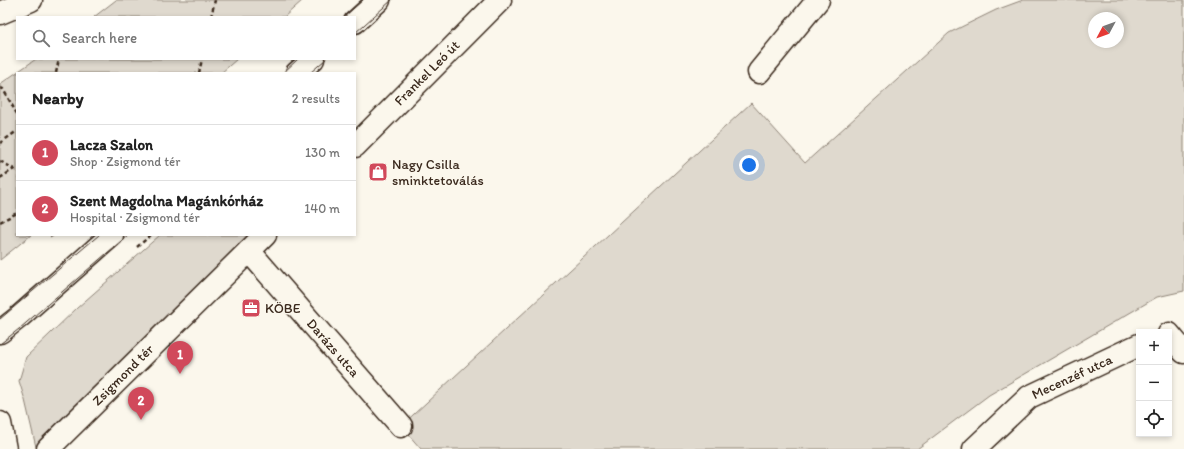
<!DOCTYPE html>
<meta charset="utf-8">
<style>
body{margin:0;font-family:Itim,sans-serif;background:#f6f6f6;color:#222}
.controls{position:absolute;right:12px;bottom:12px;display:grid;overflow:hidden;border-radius:0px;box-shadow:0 2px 6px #0003}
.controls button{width:36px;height:36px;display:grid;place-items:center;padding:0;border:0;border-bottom:1px solid #e0e0e0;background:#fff;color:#222;font:20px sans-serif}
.compass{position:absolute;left:1088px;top:12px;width:36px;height:36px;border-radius:50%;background:#fff;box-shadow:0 2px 6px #0003;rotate:229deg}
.you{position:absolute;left:749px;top:165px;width:14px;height:14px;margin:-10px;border:3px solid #fff;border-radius:50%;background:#1a73e8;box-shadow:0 0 0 6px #1a73e833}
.badge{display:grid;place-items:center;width:26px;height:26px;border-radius:50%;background:#d1495b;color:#fff;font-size:13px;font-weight:700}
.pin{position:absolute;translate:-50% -33px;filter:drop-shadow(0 1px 2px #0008)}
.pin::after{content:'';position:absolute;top:21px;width:14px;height:12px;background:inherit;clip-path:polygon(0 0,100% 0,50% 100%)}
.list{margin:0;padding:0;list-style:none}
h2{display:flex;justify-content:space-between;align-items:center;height:52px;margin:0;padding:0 16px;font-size:17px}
h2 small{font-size:13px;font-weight:400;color:#767676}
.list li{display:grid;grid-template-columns:26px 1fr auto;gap:12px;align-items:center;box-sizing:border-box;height:56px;padding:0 16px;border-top:1px solid #e0e0e0}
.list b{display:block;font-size:15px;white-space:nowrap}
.list p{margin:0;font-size:13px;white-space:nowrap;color:#767676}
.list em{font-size:13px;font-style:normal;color:#767676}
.icon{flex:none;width:22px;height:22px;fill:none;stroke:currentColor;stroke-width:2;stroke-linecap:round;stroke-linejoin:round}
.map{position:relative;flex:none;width:1184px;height:449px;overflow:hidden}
.search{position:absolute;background:#fff;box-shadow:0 2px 6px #0003;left:16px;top:16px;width:340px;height:44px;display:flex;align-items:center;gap:10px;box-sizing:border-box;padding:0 14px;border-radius:0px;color:#767676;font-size:15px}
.panel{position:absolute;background:#fff;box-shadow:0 2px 6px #0003;left:16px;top:72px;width:340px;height:164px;border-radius:0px}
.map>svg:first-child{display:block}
.green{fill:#dfd9ce;stroke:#8d8276;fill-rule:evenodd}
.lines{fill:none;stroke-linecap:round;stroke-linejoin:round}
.minor-casing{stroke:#3b2a1e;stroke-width:25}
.major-casing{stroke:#3b2a1e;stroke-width:25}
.path{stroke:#3b2a1e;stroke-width:2.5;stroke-dasharray:4 3;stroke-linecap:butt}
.minor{stroke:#fbf7ec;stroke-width:22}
.major{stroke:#fbf7ec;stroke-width:22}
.tram{stroke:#3b2a1e;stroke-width:1}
.labels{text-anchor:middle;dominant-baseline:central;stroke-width:3;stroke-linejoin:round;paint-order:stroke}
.street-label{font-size:14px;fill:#3b2a1e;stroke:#fbf7ec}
.poi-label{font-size:14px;fill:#3b2a1e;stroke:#fbf7ec;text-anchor:start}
</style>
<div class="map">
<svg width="1184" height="449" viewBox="0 0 1184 449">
<rect width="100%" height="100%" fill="#fbf7ec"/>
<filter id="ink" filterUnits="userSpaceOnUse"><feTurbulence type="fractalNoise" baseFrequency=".025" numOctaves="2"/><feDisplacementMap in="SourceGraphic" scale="8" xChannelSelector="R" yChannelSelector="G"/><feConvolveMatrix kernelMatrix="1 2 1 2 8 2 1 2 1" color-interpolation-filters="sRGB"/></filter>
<g filter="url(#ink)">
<g class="green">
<polygon points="116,0 303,0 284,17 94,17"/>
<path d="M1023,0H1184V291L1157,297L989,395L917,449H421L401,426L751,103L805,163L949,33L996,10ZM1094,18H1118V42H1094Z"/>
<polygon points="36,59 237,59 221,73 17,73 17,235 31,235 0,260 0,84"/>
<polygon points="160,235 248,235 36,447 25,400 19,381 26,357 77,308"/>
</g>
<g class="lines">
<defs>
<g id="minor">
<polyline points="355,22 379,0"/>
<polyline points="759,72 818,0"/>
<polyline points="297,73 313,59"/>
<polyline points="355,146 500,0"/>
<polyline points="249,251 401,426"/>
<polyline points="0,332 19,317 112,235"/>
<polyline points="1169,334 1184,352"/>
<polyline points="0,423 5,449"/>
<polyline points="48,449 265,235"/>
<polyline points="974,449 1029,397 1139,345"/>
</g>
<polyline id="major" points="0,13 31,0"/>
</defs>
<use href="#minor" class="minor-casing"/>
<use href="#major" class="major-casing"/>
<g class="path">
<polyline points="211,17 215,0"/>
<polyline points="56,73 59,59"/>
<polyline points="199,73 202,59"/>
<polyline points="0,88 3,89 17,114"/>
<polyline points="0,143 17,131"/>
<polyline points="0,161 14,169 17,173"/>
<polyline points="0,178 14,169"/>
<polyline points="0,222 17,213"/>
<polyline points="51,235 52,237"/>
<polyline points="137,247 151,235"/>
</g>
<use href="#minor" class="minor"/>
<use href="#major" class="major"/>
<g class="tram">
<polyline points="344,17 363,0"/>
<polyline points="355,33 392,0"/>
<polyline points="283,73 298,59"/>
<polyline points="310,73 326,59"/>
<polyline points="0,319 99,235"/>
<polyline points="0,344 19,329 128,235"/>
</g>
</g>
</g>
<defs>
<symbol id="shop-square" viewBox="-11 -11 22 22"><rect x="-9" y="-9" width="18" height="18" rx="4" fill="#d1495b" stroke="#fbf7ec"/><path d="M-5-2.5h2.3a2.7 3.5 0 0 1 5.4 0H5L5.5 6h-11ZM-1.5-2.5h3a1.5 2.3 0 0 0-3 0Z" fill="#fff"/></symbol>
<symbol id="office-square" viewBox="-11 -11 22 22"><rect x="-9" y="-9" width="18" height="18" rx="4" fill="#d1495b" stroke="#fbf7ec"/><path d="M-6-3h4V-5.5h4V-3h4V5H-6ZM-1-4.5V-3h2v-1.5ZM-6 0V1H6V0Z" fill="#fff"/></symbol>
</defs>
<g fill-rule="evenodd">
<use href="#shop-square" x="367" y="161" width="22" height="22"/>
<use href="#office-square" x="240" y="297" width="22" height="22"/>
</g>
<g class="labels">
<g class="street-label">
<text transform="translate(427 73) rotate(-45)">Frankel Leó út</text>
<text transform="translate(333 348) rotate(49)">Darázs utca</text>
<text transform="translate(123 375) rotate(-45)">Zsigmond tér</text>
<text transform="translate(1072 377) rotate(-25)">Mecenzéf utca</text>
</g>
<g class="poi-label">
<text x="392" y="164">Nagy Csilla<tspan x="392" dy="16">sminktetoválás</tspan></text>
<text x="265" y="308">KÖBE</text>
</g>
</g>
</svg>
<div class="controls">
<button>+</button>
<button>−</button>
<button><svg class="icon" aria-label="locate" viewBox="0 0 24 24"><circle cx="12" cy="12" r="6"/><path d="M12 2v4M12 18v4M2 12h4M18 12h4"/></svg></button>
</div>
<svg class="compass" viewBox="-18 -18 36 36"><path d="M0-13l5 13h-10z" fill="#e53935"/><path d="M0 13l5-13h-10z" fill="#767676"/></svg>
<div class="you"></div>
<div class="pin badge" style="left:180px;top:374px">1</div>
<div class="pin badge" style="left:141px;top:420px">2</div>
<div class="search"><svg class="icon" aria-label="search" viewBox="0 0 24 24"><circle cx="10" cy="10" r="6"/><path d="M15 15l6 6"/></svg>Search here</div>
<section class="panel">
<h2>Nearby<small>2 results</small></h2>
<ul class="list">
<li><span class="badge">1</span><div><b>Lacza Szalon</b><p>Shop · Zsigmond tér</p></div><em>130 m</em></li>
<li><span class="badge">2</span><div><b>Szent Magdolna Magánkórház</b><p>Hospital · Zsigmond tér</p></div><em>140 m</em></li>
</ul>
</section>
</div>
